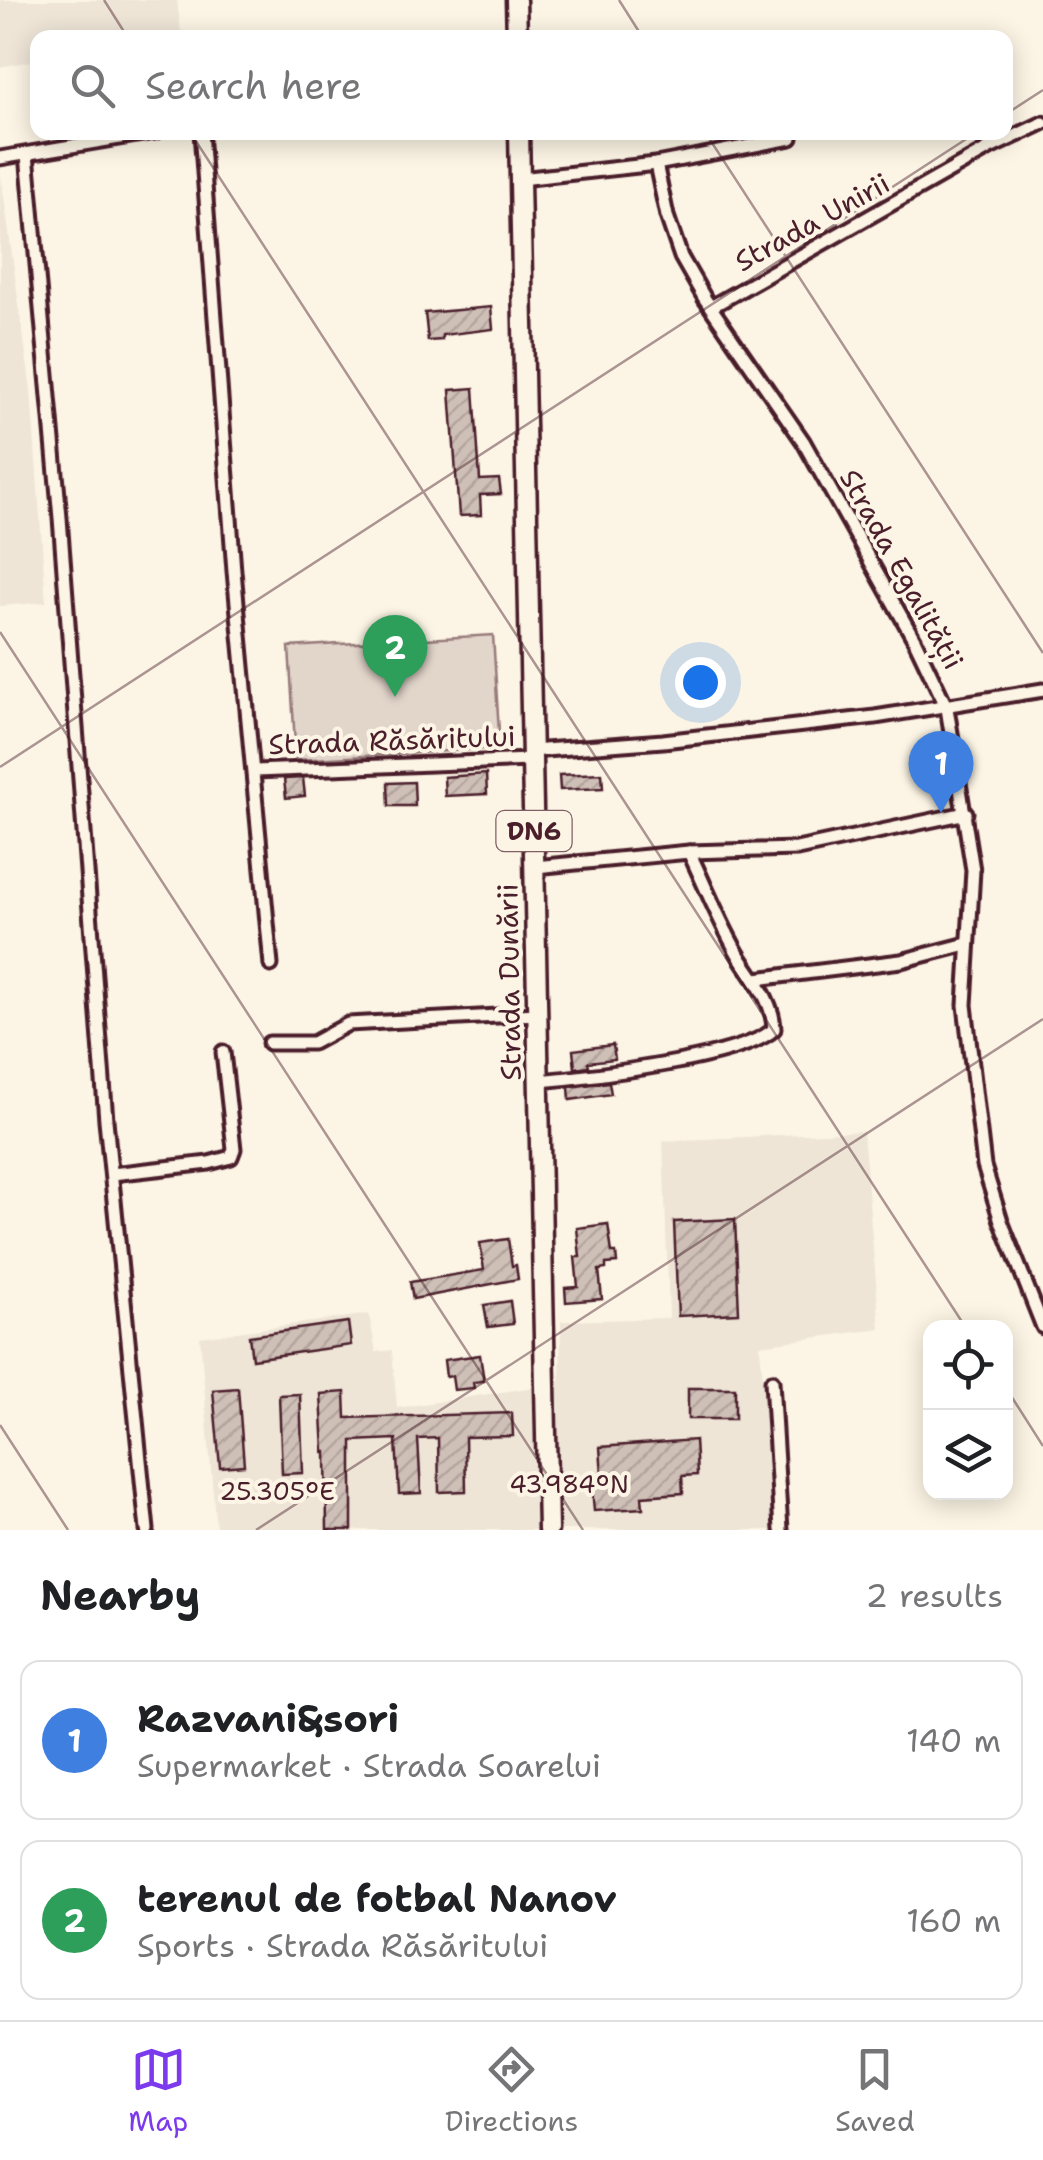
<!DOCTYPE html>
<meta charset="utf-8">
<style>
body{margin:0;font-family:"Shantell Sans",sans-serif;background:#f6f6f6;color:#202124}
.controls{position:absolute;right:30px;bottom:30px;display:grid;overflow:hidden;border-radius:20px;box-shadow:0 5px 25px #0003}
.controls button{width:90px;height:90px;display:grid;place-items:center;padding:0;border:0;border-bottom:2px solid #e0e0e0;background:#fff;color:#202124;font:50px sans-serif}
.you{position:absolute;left:700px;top:682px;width:35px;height:35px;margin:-25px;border:8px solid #fff;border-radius:50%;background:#1a73e8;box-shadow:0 0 0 15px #1a73e833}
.badge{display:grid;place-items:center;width:65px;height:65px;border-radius:50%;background:#7c3aed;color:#fff;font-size:32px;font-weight:700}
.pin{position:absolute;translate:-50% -82px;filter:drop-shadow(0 2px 5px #0008)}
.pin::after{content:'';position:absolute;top:52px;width:35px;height:30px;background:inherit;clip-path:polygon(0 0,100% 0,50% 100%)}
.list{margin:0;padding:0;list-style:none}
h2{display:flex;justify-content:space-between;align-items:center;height:130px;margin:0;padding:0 40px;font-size:42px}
h2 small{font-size:32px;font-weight:400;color:#757577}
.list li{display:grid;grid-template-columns:65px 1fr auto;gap:30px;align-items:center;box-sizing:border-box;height:160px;margin:0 20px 20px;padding:0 20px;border:2px solid #e0e0e0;border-radius:20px}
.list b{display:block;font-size:38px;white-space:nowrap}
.list p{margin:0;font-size:32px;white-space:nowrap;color:#757577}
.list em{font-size:32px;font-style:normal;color:#757577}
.icon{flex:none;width:55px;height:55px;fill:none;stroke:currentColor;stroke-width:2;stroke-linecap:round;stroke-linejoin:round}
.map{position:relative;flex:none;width:1043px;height:1530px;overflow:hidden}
.search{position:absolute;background:#fff;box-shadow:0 5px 25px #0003;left:30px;right:30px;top:30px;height:110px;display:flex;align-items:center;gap:25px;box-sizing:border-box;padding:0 35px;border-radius:20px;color:#757577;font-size:38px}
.sheet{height:490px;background:#fff}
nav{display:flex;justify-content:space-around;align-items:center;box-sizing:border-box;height:140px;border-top:2px solid #e0e0e0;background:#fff;font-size:28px;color:#757577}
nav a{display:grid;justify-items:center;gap:5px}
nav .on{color:#7c3aed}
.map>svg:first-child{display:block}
.built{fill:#eee5d7}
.garden{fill:#e2d5ca;stroke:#967a7a;stroke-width:2.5}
.building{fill:url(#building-hatch);stroke:#4a1f2b;stroke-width:2.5}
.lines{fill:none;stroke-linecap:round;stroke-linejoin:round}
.minor-casing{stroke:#4a1f2b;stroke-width:19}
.primary-casing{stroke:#4a1f2b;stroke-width:25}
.minor{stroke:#fcf5e5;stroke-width:11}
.primary{stroke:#fcf5e5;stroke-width:18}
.ticks{fill:none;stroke:#4a1f2b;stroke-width:2.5;stroke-opacity:0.45}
.labels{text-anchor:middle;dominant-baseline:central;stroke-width:8;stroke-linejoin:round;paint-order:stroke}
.shield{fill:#fcf5e5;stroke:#7f5f63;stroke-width:2.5}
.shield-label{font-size:25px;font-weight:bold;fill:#4a1f2b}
.street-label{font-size:28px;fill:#4a1f2b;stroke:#fcf5e5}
.ticks-label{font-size:25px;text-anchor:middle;fill:#4a1f2b;stroke:#fcf5e5;stroke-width:8;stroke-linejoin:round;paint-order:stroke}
</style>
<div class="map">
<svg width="1043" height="1530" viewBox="0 0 1043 1530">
<defs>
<pattern id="building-hatch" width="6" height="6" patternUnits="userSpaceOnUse" patternTransform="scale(2.5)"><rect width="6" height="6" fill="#cfc0b7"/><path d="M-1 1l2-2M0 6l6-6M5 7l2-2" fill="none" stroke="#b3a59e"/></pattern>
</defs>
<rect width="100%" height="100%" fill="#fcf5e5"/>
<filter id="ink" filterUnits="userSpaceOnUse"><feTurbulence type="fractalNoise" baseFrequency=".01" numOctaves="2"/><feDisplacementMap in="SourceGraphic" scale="20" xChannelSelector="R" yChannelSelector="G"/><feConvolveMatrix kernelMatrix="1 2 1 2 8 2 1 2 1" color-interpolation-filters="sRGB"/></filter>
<g filter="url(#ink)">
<g class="built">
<polygon points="0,0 177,0 181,32 153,38 38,38 37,60 0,67"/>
<polygon points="0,169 31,390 46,602 0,606"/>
<polygon points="863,1131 880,1329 760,1345 775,1530 216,1530 200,1337 369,1314 376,1352 392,1350 397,1408 560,1383 561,1321 669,1318 663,1141"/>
</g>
<polygon class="garden" points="493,635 500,748 296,760 289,647"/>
<g class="building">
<polygon points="491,307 493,329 442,335 442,340 428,341 425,313"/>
<polygon points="474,388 480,480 499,479 501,494 480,495 481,515 459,516 450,390"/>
<polygon points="602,773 603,788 560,790 559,775"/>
<polygon points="486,774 487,794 445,796 444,777"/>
<polygon points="303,778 305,796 286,798 284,779"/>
<polygon points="414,782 415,806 389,806 388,783"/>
<polygon points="613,1045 615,1059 588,1062 589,1066 575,1068 573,1050"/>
<polygon points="609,1082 611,1094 570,1100 569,1087"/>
<polygon points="735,1219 739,1313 678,1316 674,1222"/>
<polygon points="608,1224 612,1253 616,1253 617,1263 606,1264 606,1269 599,1270 602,1299 566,1302 565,1288 578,1287 575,1257 580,1257 577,1228"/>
<polygon points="508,1239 512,1266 516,1265 518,1279 413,1299 410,1282 484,1270 480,1243"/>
<polygon points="510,1301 513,1324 488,1327 484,1305"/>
<polygon points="348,1322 351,1345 252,1359 249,1336"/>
<polygon points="480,1355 484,1381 473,1382 474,1388 454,1390 452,1376 446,1377 444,1360"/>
<polygon points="238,1388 244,1465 220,1467 213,1390"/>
<rect x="688" y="1388" width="47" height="31"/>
<polygon points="345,1392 346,1418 512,1413 513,1436 465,1437 466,1491 439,1492 438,1438 418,1439 421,1493 399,1494 396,1439 352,1441 352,1530 327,1530 326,1452 324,1452 321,1394"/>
<polygon points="300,1394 303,1473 282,1474 279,1395"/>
<polygon points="695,1440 697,1475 682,1476 683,1493 642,1496 643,1508 594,1511 591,1475 602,1475 600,1447"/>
</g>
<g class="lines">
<defs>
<g id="minor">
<polyline points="201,132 234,571 271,965"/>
<polyline points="27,154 60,518 106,1120 147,1530"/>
<polyline points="0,158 155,132"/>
<polyline points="656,164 667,216 681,257 705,299 803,441 915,641 947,708 973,870 965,1005 984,1166 1001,1221 1043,1327"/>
<polyline points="520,179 656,164 791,138"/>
<polyline points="711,307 990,148 1043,123"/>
<polyline points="531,751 663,741 875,717 1043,690"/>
<polyline points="255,771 531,760"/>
<polyline points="689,852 797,849 966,813"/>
<path d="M535,867L689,852C706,887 721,926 741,959C755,981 773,1001 774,1029C743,1059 586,1077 539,1081"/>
<polyline points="756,979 901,961 967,944"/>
<polyline points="269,1043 313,1043 348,1024 537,1014"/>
<polyline points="112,1174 209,1163 231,1157 234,1149 223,1052"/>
<polyline points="772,1381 781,1530"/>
</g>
<g id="primary">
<polyline points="516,0 517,38"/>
<polyline points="519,132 548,1530"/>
</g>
</defs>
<use href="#minor" class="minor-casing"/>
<use href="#primary" class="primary-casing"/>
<use href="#minor" class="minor"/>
<use href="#primary" class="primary"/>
</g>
</g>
<path class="ticks" d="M104,0L128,38M619,0L643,38M1006,114L1043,90M190,132L966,1328M705,132L1043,653M0,632L583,1530M0,767L977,132M1006,1388L1043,1446M0,1425L68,1530M256,1530L1043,1019"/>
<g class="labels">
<rect class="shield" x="496.5" y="811" width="75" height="40" rx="8"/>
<g class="shield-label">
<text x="534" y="831">DN6</text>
</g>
<g class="street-label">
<text transform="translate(812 222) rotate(-29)">Strada Unirii</text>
<text transform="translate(902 569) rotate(61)">Strada Egalității</text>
<text transform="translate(392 740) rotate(-2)">Strada Răsăritului</text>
<text transform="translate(509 982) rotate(-91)">Strada Dunării</text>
</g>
</g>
<g class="ticks-label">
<text x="569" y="1493">43.984°N</text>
<text x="277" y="1500">25.305°E</text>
</g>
</svg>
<div class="controls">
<button><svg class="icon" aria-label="locate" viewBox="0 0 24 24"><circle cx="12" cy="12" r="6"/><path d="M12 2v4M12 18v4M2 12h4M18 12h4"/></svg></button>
<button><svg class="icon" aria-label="layers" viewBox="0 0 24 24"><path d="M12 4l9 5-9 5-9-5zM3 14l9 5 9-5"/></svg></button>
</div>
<div class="you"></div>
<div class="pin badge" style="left:941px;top:813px;background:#3f7fe0">1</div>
<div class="pin badge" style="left:395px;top:697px;background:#2e9e5b">2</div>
<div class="search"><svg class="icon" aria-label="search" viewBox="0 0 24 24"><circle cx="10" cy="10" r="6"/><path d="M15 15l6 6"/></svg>Search here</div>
</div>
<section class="sheet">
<h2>Nearby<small>2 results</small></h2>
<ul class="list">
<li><span class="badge" style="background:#3f7fe0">1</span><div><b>Razvani&amp;sori</b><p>Supermarket · Strada Soarelui</p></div><em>140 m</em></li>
<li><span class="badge" style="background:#2e9e5b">2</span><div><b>terenul de fotbal Nanov</b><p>Sports · Strada Răsăritului</p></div><em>160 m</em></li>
</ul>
</section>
<nav>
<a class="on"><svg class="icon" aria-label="map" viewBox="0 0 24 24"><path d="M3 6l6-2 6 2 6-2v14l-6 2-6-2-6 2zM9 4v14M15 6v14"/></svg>Map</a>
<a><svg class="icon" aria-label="directions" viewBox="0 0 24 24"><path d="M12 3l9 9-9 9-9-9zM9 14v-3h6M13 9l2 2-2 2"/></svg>Directions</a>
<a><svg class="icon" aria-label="saved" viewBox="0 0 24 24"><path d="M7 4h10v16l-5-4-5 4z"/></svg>Saved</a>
</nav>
